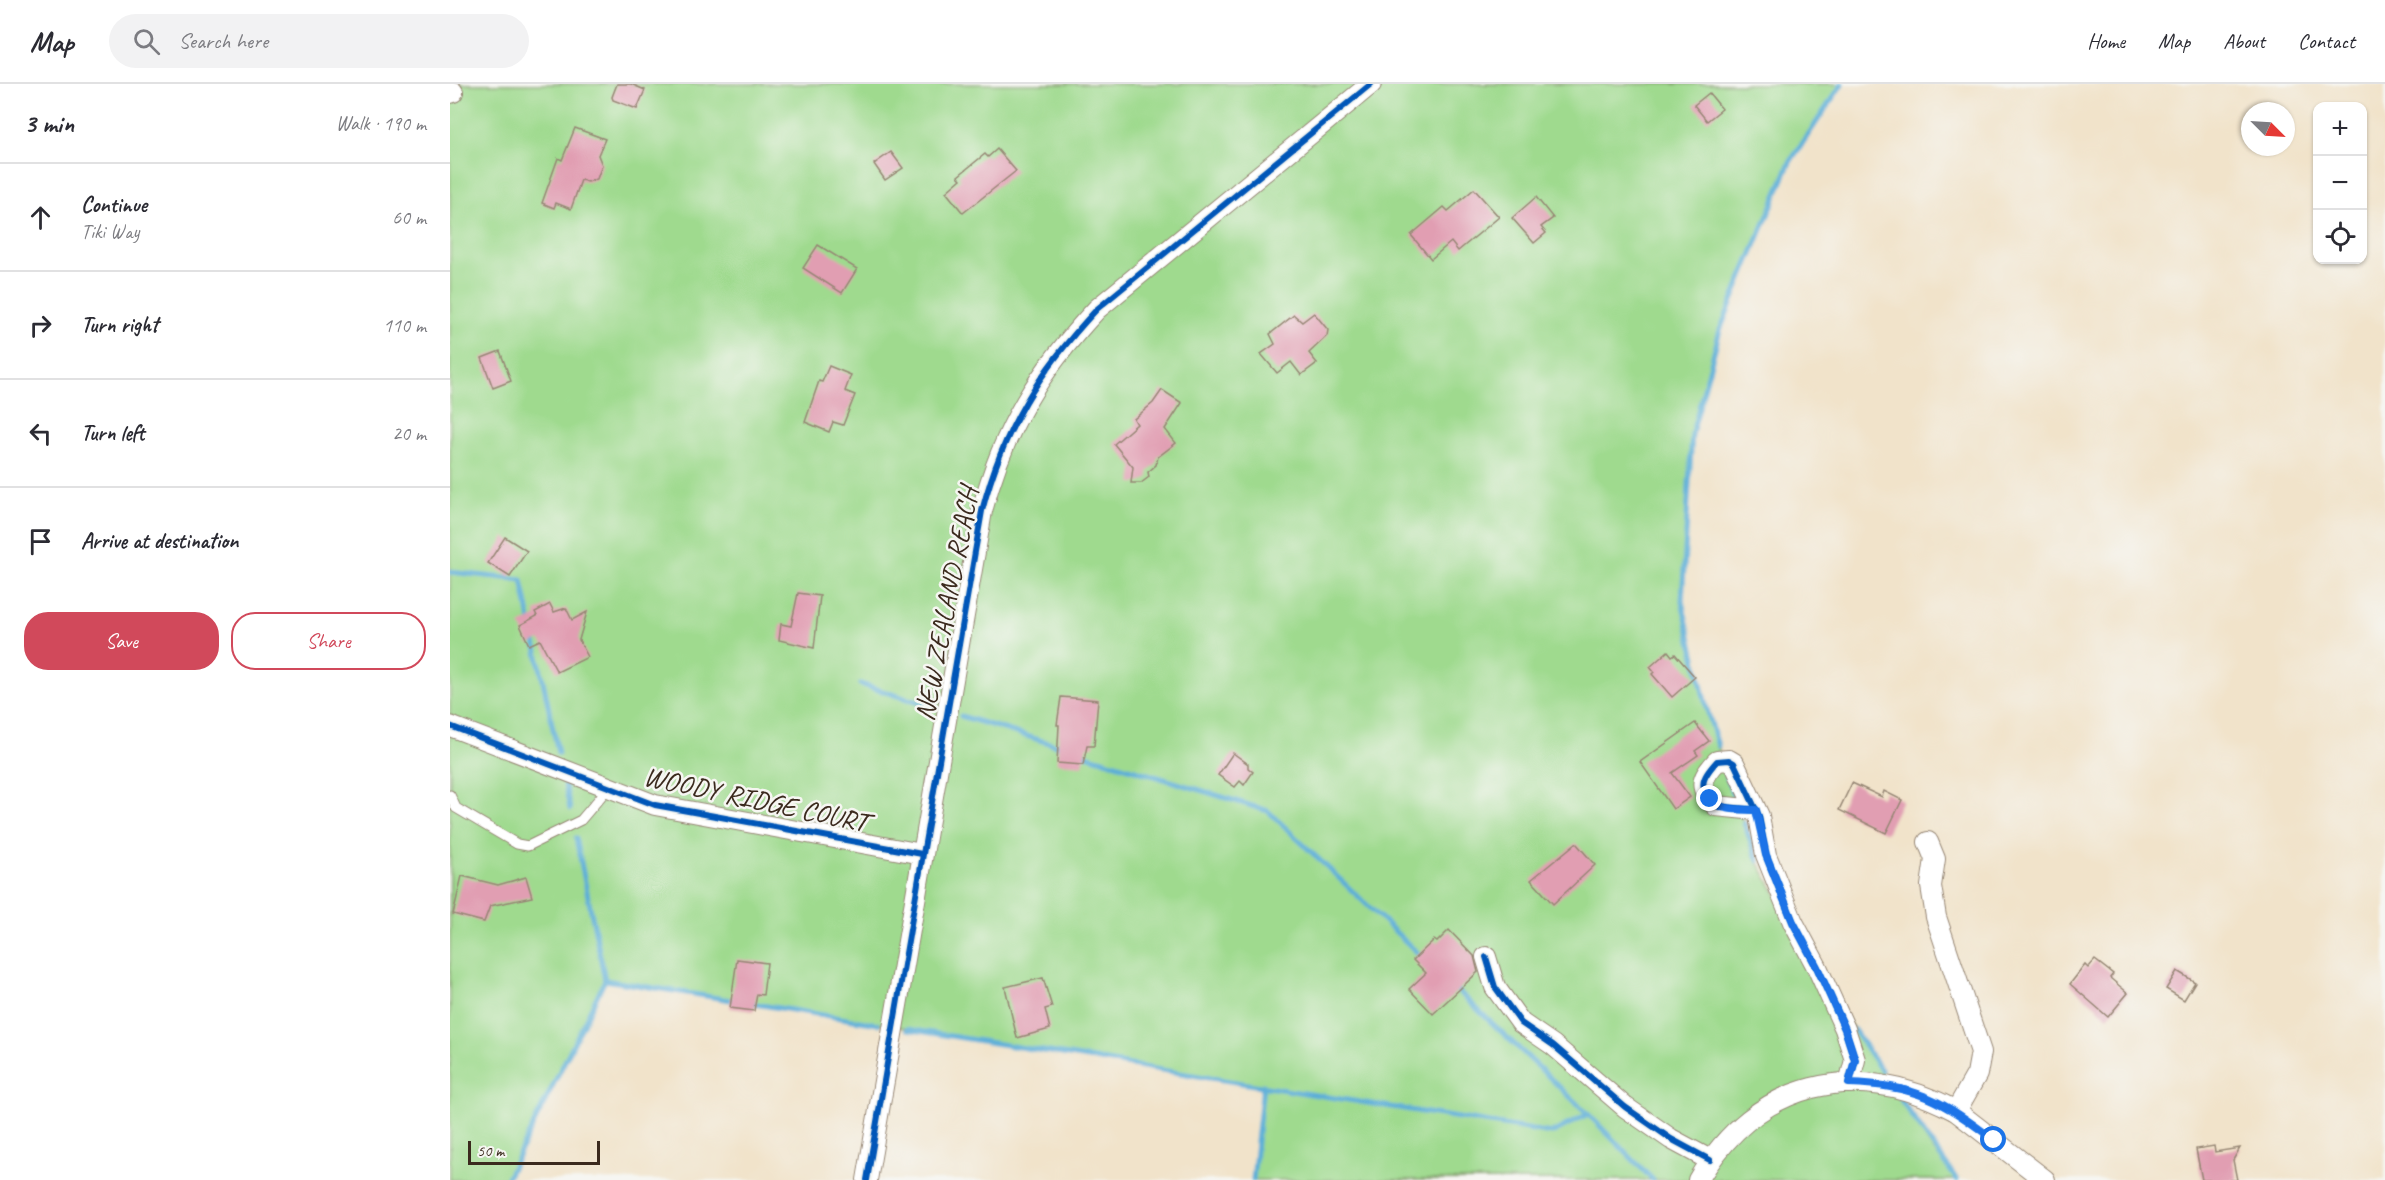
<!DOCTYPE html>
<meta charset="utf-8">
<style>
body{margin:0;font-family:Caveat,sans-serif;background:#f2f2f3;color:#2b2b33}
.controls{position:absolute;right:18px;top:18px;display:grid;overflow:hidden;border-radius:12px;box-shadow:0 2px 4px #0004}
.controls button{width:54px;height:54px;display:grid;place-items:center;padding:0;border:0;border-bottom:2px solid #e1e1e2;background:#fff;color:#2b2b33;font:30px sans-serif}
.compass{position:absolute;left:1791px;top:18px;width:54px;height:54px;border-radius:50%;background:#fff;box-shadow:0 2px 4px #0004;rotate:114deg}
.scale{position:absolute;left:18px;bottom:15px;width:132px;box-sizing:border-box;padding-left:6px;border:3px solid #3b2a1e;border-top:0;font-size:16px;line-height:21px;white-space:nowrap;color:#3b2a1e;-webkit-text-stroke:4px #f6f6f2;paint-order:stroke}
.stop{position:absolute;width:18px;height:18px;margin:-14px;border:4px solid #1a73e8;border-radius:50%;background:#fff}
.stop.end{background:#1a73e8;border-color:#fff;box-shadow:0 2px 6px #0008}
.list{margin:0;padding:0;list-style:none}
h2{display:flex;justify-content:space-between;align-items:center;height:78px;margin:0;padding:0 24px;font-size:26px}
h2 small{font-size:20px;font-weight:400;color:#7c7c81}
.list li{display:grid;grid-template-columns:39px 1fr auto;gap:18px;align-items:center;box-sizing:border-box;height:108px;padding:0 24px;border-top:2px solid #e1e1e2}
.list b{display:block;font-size:22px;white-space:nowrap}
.list p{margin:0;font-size:20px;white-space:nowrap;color:#7c7c81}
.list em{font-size:20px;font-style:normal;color:#7c7c81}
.actions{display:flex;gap:12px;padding:18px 24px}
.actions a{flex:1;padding:14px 0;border:2px solid #d1495b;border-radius:24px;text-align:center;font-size:21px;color:#d1495b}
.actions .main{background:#d1495b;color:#fff}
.icon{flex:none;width:33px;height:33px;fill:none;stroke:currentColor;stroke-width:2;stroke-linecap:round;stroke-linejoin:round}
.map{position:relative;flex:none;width:1935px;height:1096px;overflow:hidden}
header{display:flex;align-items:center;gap:36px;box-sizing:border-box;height:84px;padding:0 30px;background:#fff;border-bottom:2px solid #e1e1e2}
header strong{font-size:28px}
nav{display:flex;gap:33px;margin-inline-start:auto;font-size:21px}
.search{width:420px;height:54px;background:#f2f2f3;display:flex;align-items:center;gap:15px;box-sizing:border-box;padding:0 21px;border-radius:33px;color:#7c7c81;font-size:22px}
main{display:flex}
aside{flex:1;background:#fff}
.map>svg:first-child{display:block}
.green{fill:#9fda8e;stroke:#6d8256;stroke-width:1.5}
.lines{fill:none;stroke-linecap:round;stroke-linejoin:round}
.stream{stroke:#5caed8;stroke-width:5}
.building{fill:#e19eb2}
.lane-casing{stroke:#968674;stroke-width:11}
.street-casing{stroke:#968674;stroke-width:22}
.lane{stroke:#fff;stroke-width:9}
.street{stroke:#fff;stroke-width:20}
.cycleway-casing{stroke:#f6f6f2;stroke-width:10}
.cycleway{stroke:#0057b8;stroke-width:6}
.route{stroke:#1a73e8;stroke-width:8}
.labels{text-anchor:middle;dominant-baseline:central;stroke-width:5;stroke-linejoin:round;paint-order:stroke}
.street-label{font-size:28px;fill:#3b2a1e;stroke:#f6f6f2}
</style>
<header>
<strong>Map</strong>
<div class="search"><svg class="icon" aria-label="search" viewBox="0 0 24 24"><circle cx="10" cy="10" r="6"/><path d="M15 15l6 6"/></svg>Search here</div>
<nav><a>Home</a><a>Map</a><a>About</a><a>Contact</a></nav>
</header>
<main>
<aside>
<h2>3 min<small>Walk · 190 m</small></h2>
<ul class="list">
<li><svg class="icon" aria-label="ahead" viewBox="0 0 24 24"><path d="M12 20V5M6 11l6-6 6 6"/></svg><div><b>Continue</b><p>Tiki Way</p></div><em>60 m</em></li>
<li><svg class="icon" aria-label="right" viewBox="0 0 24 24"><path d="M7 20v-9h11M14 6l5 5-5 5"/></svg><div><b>Turn right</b></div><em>110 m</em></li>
<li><svg class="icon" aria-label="left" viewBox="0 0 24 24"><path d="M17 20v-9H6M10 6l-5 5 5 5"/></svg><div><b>Turn left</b></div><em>20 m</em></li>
<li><svg class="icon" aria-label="arrive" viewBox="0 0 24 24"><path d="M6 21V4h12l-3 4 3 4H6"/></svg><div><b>Arrive at destination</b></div></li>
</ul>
<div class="actions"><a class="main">Save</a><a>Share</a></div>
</aside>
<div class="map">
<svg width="1935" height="1096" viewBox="0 0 1935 1096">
<rect width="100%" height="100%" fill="#f6f6f2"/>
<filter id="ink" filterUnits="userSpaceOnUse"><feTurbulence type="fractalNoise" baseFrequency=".0167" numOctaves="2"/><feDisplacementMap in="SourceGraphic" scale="12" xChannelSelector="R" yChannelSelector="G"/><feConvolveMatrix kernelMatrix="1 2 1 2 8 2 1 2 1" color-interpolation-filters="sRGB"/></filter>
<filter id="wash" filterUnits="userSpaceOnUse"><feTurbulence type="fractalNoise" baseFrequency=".008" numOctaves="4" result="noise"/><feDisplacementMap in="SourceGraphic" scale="24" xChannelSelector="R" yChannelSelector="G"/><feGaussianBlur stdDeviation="1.35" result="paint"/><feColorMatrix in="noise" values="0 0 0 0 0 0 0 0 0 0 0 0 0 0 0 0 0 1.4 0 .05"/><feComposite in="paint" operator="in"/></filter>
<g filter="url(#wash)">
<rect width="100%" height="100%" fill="#f1e3ca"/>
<polygon class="green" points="0,0 1392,0 1341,77 1270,247 1242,349 1232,517 1256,622 1277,693 1308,778 1400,940 1484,1067 1507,1096 803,1096 813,1001 155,896 56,1095 0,1096"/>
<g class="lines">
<g class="stream">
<polyline points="0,488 72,496 81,541"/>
<polyline points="84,553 108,669"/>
<polyline points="410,600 483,623"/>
<polyline points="511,632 612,663"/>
<polyline points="1268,662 1256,622 1232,517 1242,349 1270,246 1340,78 1392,0"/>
<polyline points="630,669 818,727 973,874"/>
<polyline points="1276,690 1283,711"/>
<polyline points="115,701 120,725"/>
<polyline points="1294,739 1308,777"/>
<polyline points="155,896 287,917"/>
<polyline points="1004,903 1138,1030 1203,1096"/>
<polyline points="299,919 428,940"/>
<polyline points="457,945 1102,1049 1138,1030"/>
<polyline points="1404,946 1431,986"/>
<polyline points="1451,1016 1507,1096"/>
<polyline points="56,1096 155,896 126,754"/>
<polyline points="803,1096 813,1001"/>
</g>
</g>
<g id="blocks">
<g class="building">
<polygon points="167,0 181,0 195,6 187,25 163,16 162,13"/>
<polygon points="1259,9 1272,25 1257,37 1244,21"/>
<polygon points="125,44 155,55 148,71 152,81 147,95 138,98 131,96 121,125 106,119 104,124 92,119 108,74 112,76"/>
<polygon points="547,65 566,87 513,129 496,108 511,95 508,92 535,70 538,73"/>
<polygon points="441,68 453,84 435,96 424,80"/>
<polygon points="1024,105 1049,133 1008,167 1001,158 981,175 961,151 994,123 998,127"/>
<polygon points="1086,113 1103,134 1091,143 1096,149 1084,159 1062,134"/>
<polygon points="368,161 407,185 392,209 353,184"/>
<polygon points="864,229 878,246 877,252 859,269 867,279 851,291 841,278 827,289 811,270 825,260 820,250 844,231 852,238"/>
<polygon points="50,267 61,297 43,304 32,274"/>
<polygon points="379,282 401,291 395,307 405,311 393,341 383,338 379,348 355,338 369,297 372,298"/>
<polygon points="712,306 732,319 715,345 726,359 708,373 706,381 698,388 699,393 691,399 681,399 683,383 664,360 687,340 684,335 703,319"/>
<polygon points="55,453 77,467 60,493 38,479"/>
<polygon points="348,509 370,512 364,564 329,556 331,540 341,542"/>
<polygon points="100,520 104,528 116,524 122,536 137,528 129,556 138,573 107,588 90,556 79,561 70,541 87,532 85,528"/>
<polygon points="1218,567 1222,572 1225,570 1245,593 1222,613 1202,590 1204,588 1200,583"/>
<polygon points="611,613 648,616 644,662 637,662 633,681 607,679 609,641 607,641"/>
<polygon points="1245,639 1259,657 1245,667 1248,671 1222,689 1240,713 1223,725 1190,678"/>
<polygon points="783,669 798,680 798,684 803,688 794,701 790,697 785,703 768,691"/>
<polygon points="1402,699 1432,713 1434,707 1452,716 1436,749 1389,726"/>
<polygon points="1126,759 1145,781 1103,820 1081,796"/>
<polygon points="12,792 48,801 76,793 82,813 40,822 34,838 3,830"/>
<polygon points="999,846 1024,872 1028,888 983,930 959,905 976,889 963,876 984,856 987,858"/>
<polygon points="287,875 317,879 313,911 307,910 304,927 280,924"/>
<polygon points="1645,876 1663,890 1660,894 1678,909 1658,933 1620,900 1635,881 1638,884"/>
<polygon points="1727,887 1745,898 1734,916 1716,905"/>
<polygon points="593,894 602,923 595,925 600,945 567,954 555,903"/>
<polygon points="1764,1062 1765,1068 1790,1064 1783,1076 1787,1096 1752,1096 1746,1065"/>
</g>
</g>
</g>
<g filter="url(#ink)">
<use href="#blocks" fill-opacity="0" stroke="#968674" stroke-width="1.5"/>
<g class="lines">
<defs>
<polyline id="lane" points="0,711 6,724 67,760 78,762 131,736 159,703"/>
<g id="street">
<polyline points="0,9 3,8"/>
<polyline points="0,642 205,721 472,770"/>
<path d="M1306,726L1266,722C1249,703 1249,697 1267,677L1279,676L1284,679L1309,732L1316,771L1343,838L1367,883L1395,945L1405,976L1399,999"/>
<polyline points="1478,758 1485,775 1481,802 1486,833 1531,968 1527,990 1506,1027"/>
<polyline points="1036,873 1045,903 1071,939 1103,961 1175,1023 1221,1055 1260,1076"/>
<path d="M417,1096L532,427C553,345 589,287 647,225L921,0"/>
<path d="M1248,1096C1306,997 1406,973 1506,1027L1595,1096"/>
</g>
</defs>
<use href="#lane" class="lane-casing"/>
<use href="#street" class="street-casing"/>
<use href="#lane" class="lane"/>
<use href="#street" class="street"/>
<defs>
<g id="cycleway">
<polyline points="0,642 205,721 472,770"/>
<path d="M1306,726L1266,722C1249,703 1249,697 1267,677L1279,676L1284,679L1309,732L1316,771L1343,838L1367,883L1395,945L1405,976L1399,999"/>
<polyline points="1036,873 1045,903 1071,939 1103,961 1175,1023 1221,1055 1260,1076"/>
<path d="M417,1096L532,427C553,345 589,287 647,225L921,0"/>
</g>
</defs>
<use href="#cycleway" class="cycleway-casing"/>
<use href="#cycleway" class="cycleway"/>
</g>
</g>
<g class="lines" filter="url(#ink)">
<path class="route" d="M1260,715C1272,728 1290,725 1306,726L1316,771L1343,838L1367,883L1395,945L1405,976L1399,999C1465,1001 1492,1016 1544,1056"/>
</g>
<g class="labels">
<g class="street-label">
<text transform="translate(496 520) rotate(-79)">NEW ZEALAND REACH</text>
<text transform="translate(306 715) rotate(12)">WOODY RIDGE COURT</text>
</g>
</g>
</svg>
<div class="controls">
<button>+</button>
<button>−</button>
<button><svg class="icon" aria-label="locate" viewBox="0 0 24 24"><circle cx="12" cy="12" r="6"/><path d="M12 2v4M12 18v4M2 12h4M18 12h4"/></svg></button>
</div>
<svg class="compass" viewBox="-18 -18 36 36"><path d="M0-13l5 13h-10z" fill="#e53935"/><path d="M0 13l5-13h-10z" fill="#7c7c81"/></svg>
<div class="scale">50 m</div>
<div class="stop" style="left:1544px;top:1056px"></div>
<div class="stop end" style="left:1260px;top:715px"></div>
</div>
</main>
